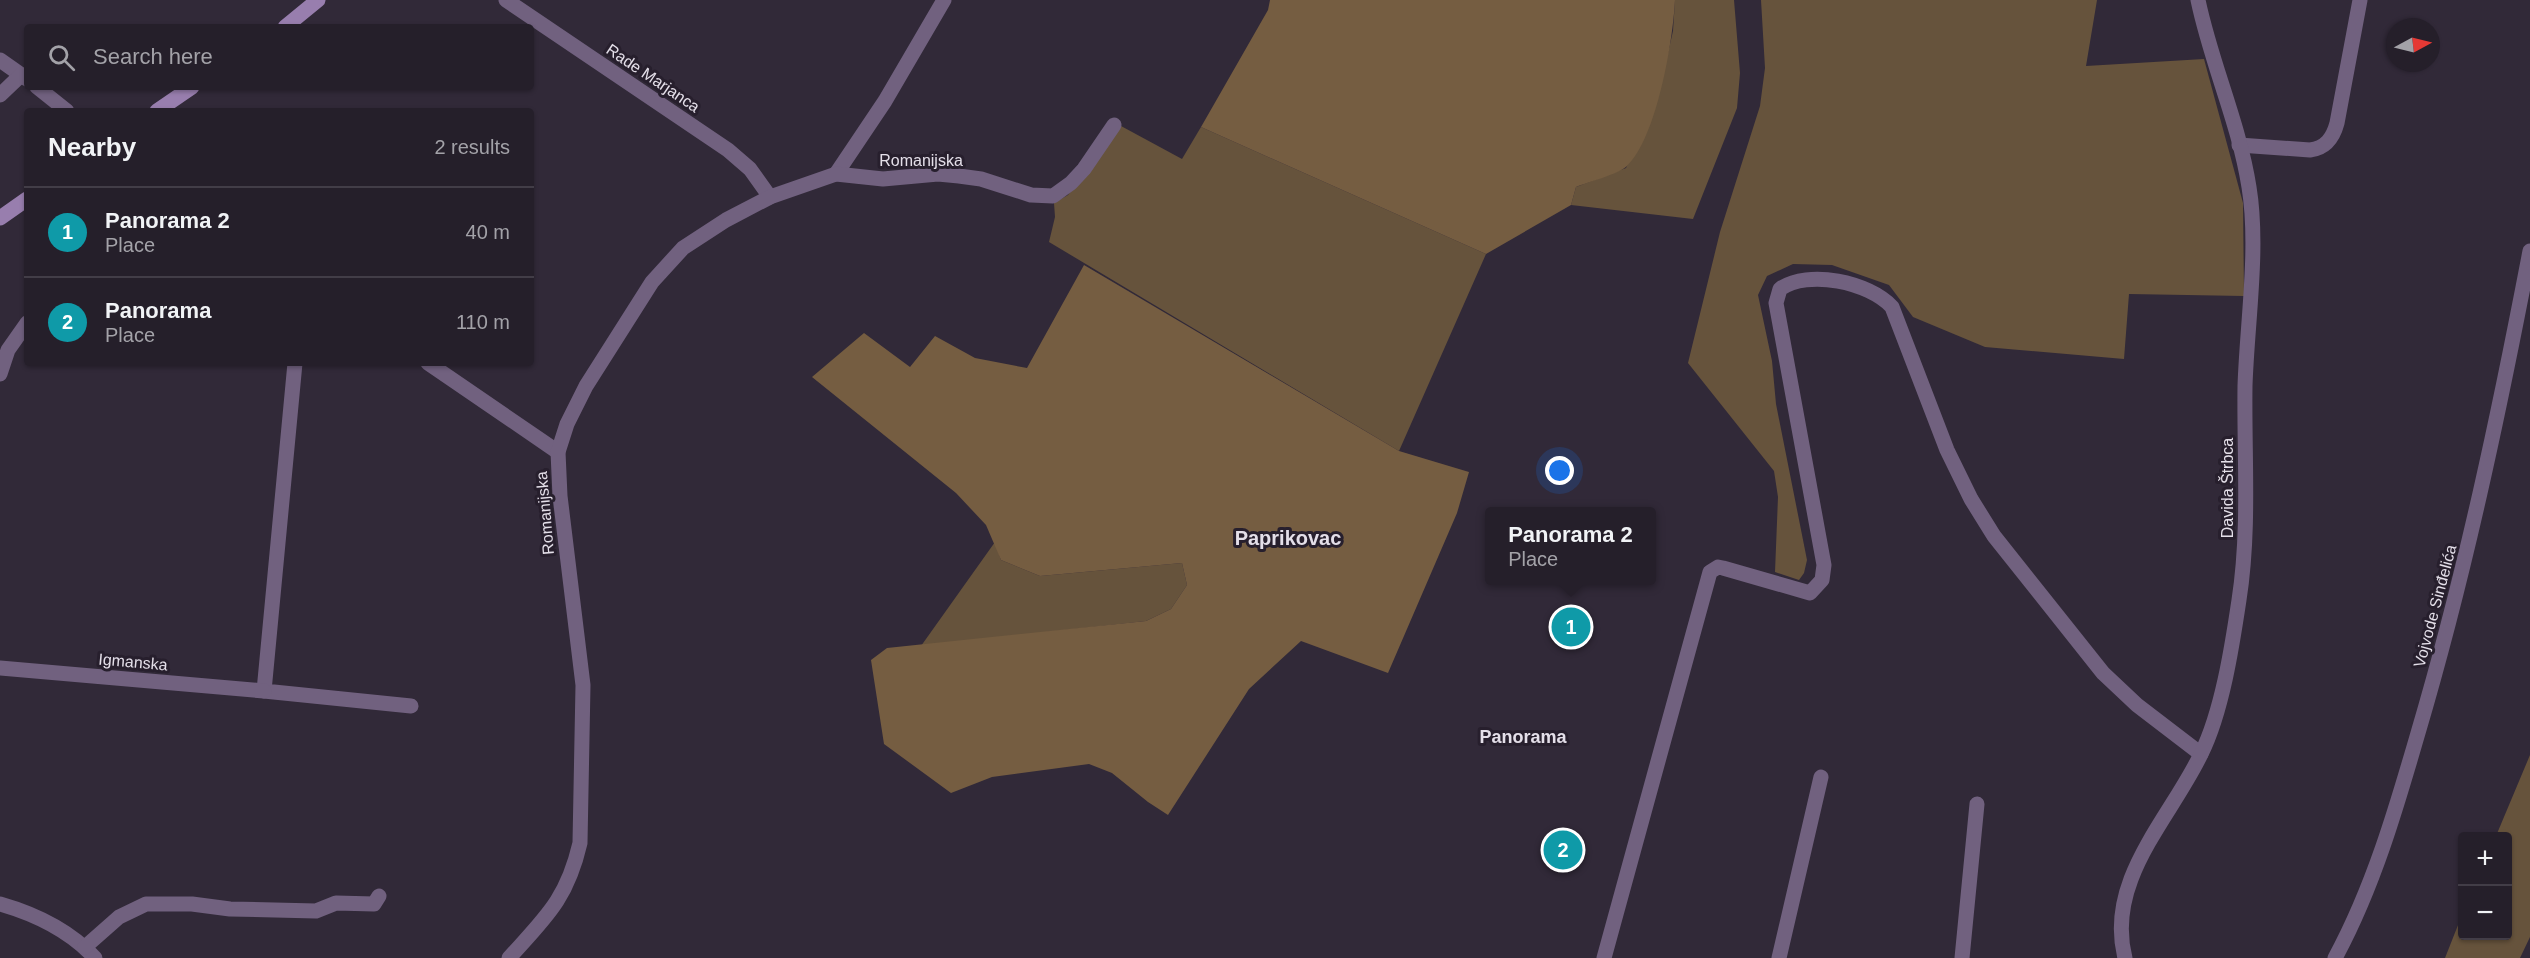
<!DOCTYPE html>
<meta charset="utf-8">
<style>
body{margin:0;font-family:Arial,sans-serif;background:#312c36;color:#f1f3f6}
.controls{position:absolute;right:18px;bottom:18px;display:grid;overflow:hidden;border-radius:6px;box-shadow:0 2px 4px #0004}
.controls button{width:54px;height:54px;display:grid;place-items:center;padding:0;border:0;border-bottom:2px solid #423d47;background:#251f2a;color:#f1f3f6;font:30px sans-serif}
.compass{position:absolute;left:2386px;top:18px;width:54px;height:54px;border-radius:50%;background:#251f2a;box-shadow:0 2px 4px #0004;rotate:83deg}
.you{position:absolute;left:1560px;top:471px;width:21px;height:21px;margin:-15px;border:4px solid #fff;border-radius:50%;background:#1a73e8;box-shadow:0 0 0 9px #1a73e833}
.badge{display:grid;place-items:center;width:39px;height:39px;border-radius:50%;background:#f0a63f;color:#fff;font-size:20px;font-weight:700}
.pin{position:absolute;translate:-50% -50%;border:3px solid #fff;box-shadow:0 2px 6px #0006}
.popup{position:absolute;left:1485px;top:507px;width:171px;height:78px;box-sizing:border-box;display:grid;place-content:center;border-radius:6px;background:#251f2a;filter:drop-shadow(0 2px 4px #0005);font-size:20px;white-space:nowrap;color:#a3a2a8}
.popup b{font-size:22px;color:#f1f3f6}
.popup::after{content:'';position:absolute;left:50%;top:100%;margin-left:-12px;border:12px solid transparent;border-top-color:#251f2a}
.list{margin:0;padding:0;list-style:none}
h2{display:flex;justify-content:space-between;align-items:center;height:78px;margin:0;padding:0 24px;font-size:26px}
h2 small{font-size:20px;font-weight:400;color:#a3a2a8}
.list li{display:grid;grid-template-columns:39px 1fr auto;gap:18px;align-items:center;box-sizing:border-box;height:90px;padding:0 24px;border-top:2px solid #423d47}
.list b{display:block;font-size:22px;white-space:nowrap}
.list p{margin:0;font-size:20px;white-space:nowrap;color:#a3a2a8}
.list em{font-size:20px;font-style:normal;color:#a3a2a8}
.icon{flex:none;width:33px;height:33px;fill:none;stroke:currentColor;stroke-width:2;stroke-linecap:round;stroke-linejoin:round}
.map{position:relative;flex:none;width:2530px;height:958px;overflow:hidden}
.search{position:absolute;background:#251f2a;box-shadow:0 2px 4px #0004;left:24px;top:24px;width:510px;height:66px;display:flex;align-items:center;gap:15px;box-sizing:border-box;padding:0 21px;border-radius:6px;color:#a3a2a8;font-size:22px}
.panel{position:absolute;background:#251f2a;box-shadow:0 2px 4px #0004;left:24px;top:108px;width:510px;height:258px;border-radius:6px}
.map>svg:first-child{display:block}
.green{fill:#66533c}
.forest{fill:#755d41}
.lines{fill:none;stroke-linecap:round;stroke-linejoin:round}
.street{stroke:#71617f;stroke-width:15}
.secondary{stroke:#987eae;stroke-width:15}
.labels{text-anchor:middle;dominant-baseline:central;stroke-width:6;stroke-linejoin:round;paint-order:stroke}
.street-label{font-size:16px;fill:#e4dfe9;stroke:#271f2d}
.neighbourhood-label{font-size:18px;font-weight:bold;fill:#e4dfe9;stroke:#271f2d}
.quarter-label{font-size:20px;font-weight:bold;fill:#e4dfe9;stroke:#271f2d}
</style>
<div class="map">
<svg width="2530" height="958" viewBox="0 0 2530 958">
<rect width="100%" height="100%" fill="#312938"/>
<g class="green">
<polygon points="1675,0 1734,0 1740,73 1737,108 1693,219 1571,205 1576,187 1626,168 1657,101 1673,31"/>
<polygon points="1761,0 2097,0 2086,66 2204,59 2243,203 2244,296 2129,294 2124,359 1985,347 1913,317 1889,285 1832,265 1793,264 1767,276 1758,295 1772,361 1776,404 1807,560 1804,573 1799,580 1775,572 1778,497 1774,471 1688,363 1720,232 1760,106 1765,68"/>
<polygon points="1121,126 1182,159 1201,127 1486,254 1399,451 1049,242 1055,217 1054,203 1068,195"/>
<polygon points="995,542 1001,560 1040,576 1182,563 1187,585 1171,609 1146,621 921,646"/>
<polygon points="2530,755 2530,937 2520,958 2445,958 2462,915 2462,936 2508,936 2508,836 2496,836"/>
</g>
<g class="forest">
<path d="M1270,0H1675C1673,41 1657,137 1627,166C1619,174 1588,182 1576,187L1571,205L1486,254L1201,127L1268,10Z"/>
<polygon points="1084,265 1399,451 1469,472 1457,513 1388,673 1301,641 1249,689 1168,815 1148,802 1112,773 1089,764 992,777 951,793 884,744 871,660 887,648 1146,621 1171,609 1187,585 1182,563 1040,576 1001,560 986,525 956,493 812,377 864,333 910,367 935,336 975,358 1027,368"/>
</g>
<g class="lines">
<g class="street">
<polyline points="506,0 728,150 750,169 770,197"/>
<polyline points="0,60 27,79"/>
<polyline points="37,87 67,111"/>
<polyline points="0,95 21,75"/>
<path d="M2239,145L2310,150C2326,148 2333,138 2337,123L2360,0"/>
<polyline points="836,174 885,101 944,0"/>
<polyline points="295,363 264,691 411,706"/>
<polyline points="428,363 558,452"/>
<polyline points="0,374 8,350 27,323"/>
<polyline points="0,668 264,691"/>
<path d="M0,904C35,914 70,931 95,958"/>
<polyline points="85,947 119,917 146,904 192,904 230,909 316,911 336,903 374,904 379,896"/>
<path d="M509,958C546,917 567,899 580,843L583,685L560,496L558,452L567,424L586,386L652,282L683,248L726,220L770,197L836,174L883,179L938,174L959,176L981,179L1031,195L1053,196L1071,183L1084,169L1114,125"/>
<path d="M1604,958L1710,572L1718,567L1723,568L1810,593L1822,580L1824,565L1776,303L1780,289C1808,269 1869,282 1892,307L1947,450L1971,499L1994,536L2103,673L2137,705L2201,754"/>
<polyline points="1779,958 1821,777"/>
<polyline points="1962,958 1977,804"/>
<path d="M2125,958C2105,880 2170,819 2201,754C2222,712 2232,647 2239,600C2250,529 2244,457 2245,386C2247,323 2259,248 2249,187C2239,123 2211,63 2198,0"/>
<path d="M2335,958C2373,888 2396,809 2418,733C2465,574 2499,413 2530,251"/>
</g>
<g class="secondary">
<polyline points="285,27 318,0"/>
<polyline points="157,111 192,87"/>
<polyline points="0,218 27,199"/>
</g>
</g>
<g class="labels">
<g class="street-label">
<text transform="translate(653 78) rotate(34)">Rade Marjanca</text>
<text x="921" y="160">Romanijska</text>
<text transform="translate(2227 488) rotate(-90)">Davida Štrbca</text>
<text transform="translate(545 513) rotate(-95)">Romanijska</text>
<text transform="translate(2435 606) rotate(-75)">Vojvode Sinđelića</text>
<text transform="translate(133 662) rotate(5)">Igmanska</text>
</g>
<g class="neighbourhood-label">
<text x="1523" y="737">Panorama</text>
</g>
<g class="quarter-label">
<text x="1288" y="538">Paprikovac</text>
</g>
</g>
</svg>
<div class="controls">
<button>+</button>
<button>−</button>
</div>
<svg class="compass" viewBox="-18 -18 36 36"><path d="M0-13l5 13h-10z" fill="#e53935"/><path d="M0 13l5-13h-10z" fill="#a3a2a8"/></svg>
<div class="you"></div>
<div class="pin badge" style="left:1571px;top:627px;background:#0f9aa8">1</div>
<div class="popup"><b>Panorama 2</b>Place</div>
<div class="pin badge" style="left:1563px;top:850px;background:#0f9aa8">2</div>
<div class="search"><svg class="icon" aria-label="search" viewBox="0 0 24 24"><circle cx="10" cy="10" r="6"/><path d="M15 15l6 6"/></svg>Search here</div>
<section class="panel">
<h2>Nearby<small>2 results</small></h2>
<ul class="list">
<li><span class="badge" style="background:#0f9aa8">1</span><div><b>Panorama 2</b><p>Place</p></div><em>40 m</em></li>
<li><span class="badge" style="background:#0f9aa8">2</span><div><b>Panorama</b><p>Place</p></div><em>110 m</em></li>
</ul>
</section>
</div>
